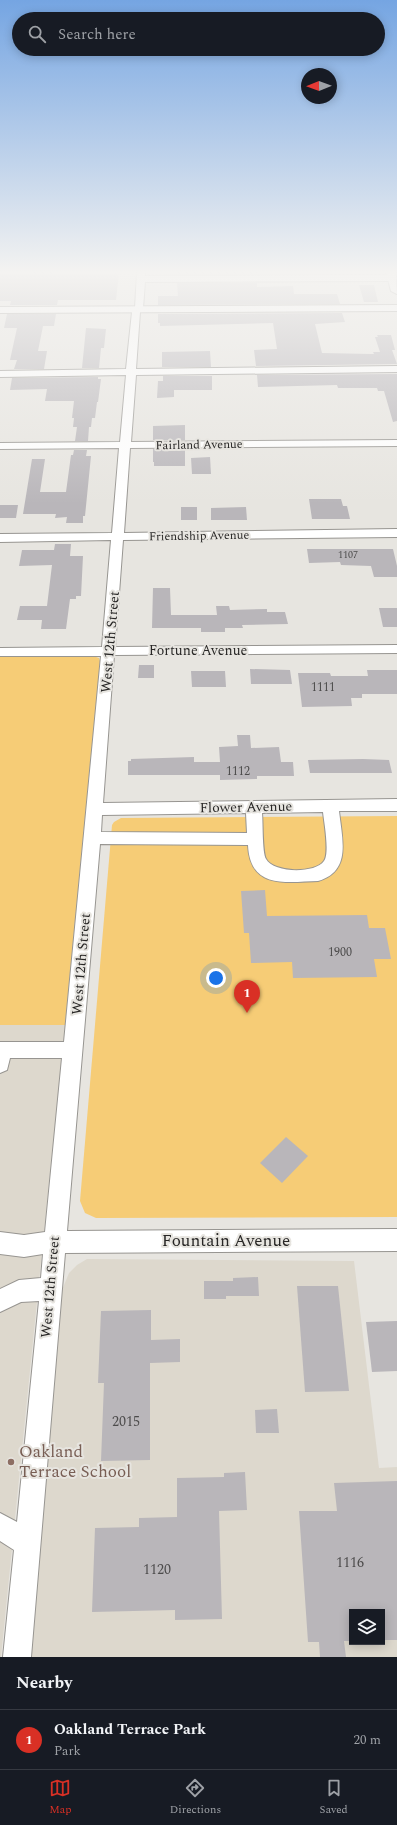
<!DOCTYPE html>
<style>
body{margin:0;font-family:Spectral,serif;background:#20242c;color:#f1f3f6}
.controls{position:absolute;right:12px;bottom:12px;display:grid;overflow:hidden;border-radius:0px;box-shadow:0 2px 10px #0003}
.controls button{width:36px;height:36px;display:grid;place-items:center;padding:0;border:0;border-bottom:1px solid #363941;background:#171b24;color:#f1f3f6;font:20px sans-serif}
.compass{position:absolute;left:301px;top:68px;width:36px;height:36px;border-radius:50%;background:#171b24;box-shadow:0 2px 10px #0003;rotate:269deg}
.you{position:absolute;left:216px;top:978px;width:14px;height:14px;margin:-10px;border:3px solid #fff;border-radius:50%;background:#1a73e8;box-shadow:0 0 0 6px #1a73e833}
.badge{display:grid;place-items:center;width:26px;height:26px;border-radius:50%;background:#d93025;color:#fff;font-size:13px;font-weight:700}
.pin{position:absolute;translate:-50% -33px;filter:drop-shadow(0 1px 2px #0008)}
.pin::after{content:'';position:absolute;top:21px;width:14px;height:12px;background:inherit;clip-path:polygon(0 0,100% 0,50% 100%)}
.list{margin:0;padding:0;list-style:none}
h2{display:flex;justify-content:space-between;align-items:center;height:52px;margin:0;padding:0 16px;font-size:17px}
h2 small{font-size:13px;font-weight:400;color:#9ea1a6}
.list li{display:grid;grid-template-columns:26px 1fr auto;gap:12px;align-items:center;box-sizing:border-box;height:60px;padding:0 16px;border-top:1px solid #363941}
.list b{display:block;font-size:15px;white-space:nowrap}
.list p{margin:0;font-size:13px;white-space:nowrap;color:#9ea1a6}
.list em{font-size:13px;font-style:normal;color:#9ea1a6}
.icon{flex:none;width:22px;height:22px;fill:none;stroke:currentColor;stroke-width:2;stroke-linecap:round;stroke-linejoin:round}
.map{position:relative;flex:none;width:397px;height:1657px;overflow:hidden}
.search{position:absolute;background:#171b24;box-shadow:0 2px 10px #0003;left:12px;right:12px;top:12px;height:44px;display:flex;align-items:center;gap:10px;box-sizing:border-box;padding:0 14px;border-radius:22px;color:#9ea1a6;font-size:15px}
.sheet{height:112px;background:#171b24}
nav{display:flex;justify-content:space-around;align-items:center;box-sizing:border-box;height:56px;border-top:1px solid #363941;background:#171b24;font-size:11px;color:#9ea1a6}
nav a{display:grid;justify-items:center;gap:2px}
nav .on{color:#d93025}
.map>svg:first-child{display:block}
.built{fill:#ddd8cd;fill-rule:evenodd}
.green{fill:#f6cc76}
.building{fill:#b9b6ba}
.lines{fill:none;stroke-linecap:round;stroke-linejoin:round}
.minor-casing{stroke:#979591;stroke-width:2}
.major-casing{stroke:#979591;stroke-width:2}
.minor{fill:#fff;fill-rule:evenodd}
.major{fill:#fff;fill-rule:evenodd}
.education-dot{fill:#8d6e63;stroke:#e7e5e0;stroke-width:1.5}
.labels{text-anchor:middle;dominant-baseline:central;stroke-width:4;stroke-linejoin:round;paint-order:stroke}
.far-number-label{font-size:10px;fill:#4c4b4b}
.far-street-label{font-size:12px;fill:#282726;stroke:#e7e5e0}
.number-label{font-size:12px;fill:#4c4b4b}
.street-label{font-size:14px;fill:#282726;stroke:#e7e5e0}
.near-number-label{font-size:14px;fill:#4c4b4b}
.near-street-label{font-size:17px;fill:#282726;stroke:#e7e5e0}
.near-education-label{font-size:17px;fill:#785e54;stroke:#e7e5e0;text-anchor:start}
</style>
<div class="map">
<svg width="397" height="1657" viewBox="0 0 397 1657">
<rect width="100%" height="100%" fill="#e7e5e0"/>
<g class="built">
<polygon points="283,272 383,272 386,279 285,280"/>
<polygon points="0,1025 65,1025 1,1657 0,1657"/>
<path d="M87,1259L354,1261L379,1468L397,1467V1657H31L62,1290L69,1273L77,1265ZM352,1612H382V1642H352Z"/>
</g>
<g class="green">
<polygon points="0,656 93,656 99,658 100,661 65,1025 0,1025"/>
<polygon points="397,816 397,1217 96,1218 85,1213 80,1201 112,825 114,822 121,818"/>
</g>
<g class="building">
<polygon points="28,272 54,272 53,274 78,274 119,273 116,300 58,300 57,305 10,305 11,301 0,301 0,274 27,274"/>
<rect x="177" y="272" width="80" height="2"/>
<polygon points="177,283 257,283 257,287 293,286 294,294 337,294 340,304 158,305 158,296 178,296"/>
<polygon points="359,285 374,285 378,302 364,302"/>
<polygon points="342,313 345,322 315,324 322,353 371,354 374,354 373,352 380,352 375,337 378,337 377,335 391,335 395,350 392,350 397,364 256,366 254,350 277,349 273,323 160,326 160,323 158,323 158,314"/>
<polygon points="7,314 56,314 54,326 43,326 38,351 47,351 44,369 14,369 17,360 10,360 17,328 4,328"/>
<polygon points="86,328 106,329 104,348 101,348 99,368 82,368"/>
<polygon points="210,351 211,367 162,367 162,352"/>
<polygon points="397,374 397,421 393,422 384,391 378,391 377,388 338,388 337,385 258,387 257,375"/>
<polygon points="163,376 212,376 212,390 174,390 174,397 157,398 158,381 163,381"/>
<polygon points="98,377 98,379 101,379 98,402 97,402 95,418 92,418 91,427 89,427 88,441 75,441 77,427 73,427 74,418 72,418 74,401 45,401 47,389 10,390 12,378"/>
<polygon points="185,425 185,440 153,440 153,426"/>
<polygon points="153,449 185,449 185,466 154,466 154,462 153,462"/>
<polygon points="74,450 87,450 86,456 91,456 85,516 83,516 83,523 66,523 67,517 55,518 56,514 23,514 32,459 45,459 40,492 66,492 71,455 73,455"/>
<polygon points="210,457 211,474 192,474 191,458"/>
<polygon points="309,499 341,499 343,506 347,506 350,519 312,519"/>
<polygon points="0,505 18,505 16,518 0,518"/>
<rect x="181" y="507" width="16" height="13"/>
<polygon points="246,507 247,520 211,520 211,508"/>
<polygon points="55,544 71,544 70,556 83,556 81,596 76,596 76,599 70,599 66,629 41,629 42,620 17,620 20,606 47,606 52,565 19,566 22,550 54,550"/>
<polygon points="307,549 393,549 397,566 397,577 374,577 371,566 341,565 340,562 309,563"/>
<polygon points="153,588 170,588 171,615 217,615 216,606 229,606 230,610 267,609 267,612 285,612 288,624 242,625 243,628 225,628 225,632 201,632 201,628 152,628"/>
<polygon points="379,608 397,608 397,627 383,627"/>
<polygon points="139,665 154,665 154,678 138,678"/>
<polygon points="250,669 290,670 292,684 251,684"/>
<polygon points="367,670 397,670 397,694 362,694 362,698 351,698 352,706 302,707 298,673 330,673 331,676 368,676"/>
<polygon points="191,671 225,671 226,687 192,687"/>
<polygon points="237,735 250,735 251,748 279,747 281,762 293,762 294,776 257,776 257,779 220,780 220,775 128,775 128,761 131,761 131,759 194,757 194,762 220,762 219,747 238,746"/>
<polygon points="363,759 389,760 392,773 310,773 308,760"/>
<polygon points="265,890 267,916 367,915 369,928 385,928 391,959 374,959 377,977 293,978 292,962 251,963 249,933 244,933 241,891"/>
<polygon points="286,1137 308,1156 282,1183 260,1163"/>
<polygon points="258,1277 259,1296 226,1296 226,1299 204,1299 204,1281 233,1281 233,1278"/>
<polygon points="297,1286 338,1286 349,1391 305,1392"/>
<polygon points="151,1310 151,1340 180,1339 180,1362 150,1363 150,1460 101,1461 104,1383 98,1383 101,1311"/>
<polygon points="397,1321 397,1371 372,1372 366,1322"/>
<polygon points="277,1409 279,1433 256,1433 255,1410"/>
<polygon points="245,1472 247,1510 219,1511 222,1619 175,1620 175,1610 92,1612 95,1528 139,1527 139,1518 177,1517 177,1478 224,1477 224,1473"/>
<polygon points="397,1481 397,1640 382,1640 382,1612 352,1612 352,1641 344,1641 346,1657 320,1657 319,1642 308,1642 299,1511 337,1511 334,1483"/>
</g>
<g class="lines">
<defs>
<path id="minor" d="M137,272H145V276L393,275L397,278L393,281L145,282L143,308L140,312L136,369L397,366V372L136,375L131,442L397,440V446L130,448L124,533L397,529V537L123,540L115,647L397,645V653L114,655L103,803L397,799V811H339C342,839 352,871 318,881C285,882 250,889 248,845L100,844L67,1231L397,1229V1251L65,1253L31,1657H3L14,1550L0,1541V1513L17,1522L39,1301L21,1302L0,1312V1289L19,1280L41,1278L43,1254L24,1257L0,1254V1232L24,1235L45,1232L62,1058H10L7,1070L0,1073V1042H64L101,656H0V648L102,647L111,540L0,542V534L112,533L119,448L0,449V443L120,442L126,375L0,377V371L126,369L132,312L135,308ZM323,812C324,822 330,853 324,861C315,874 273,873 266,859C262,852 263,822 262,813ZM246,813L247,833L101,832L102,815Z"/>
<g id="major">
<polygon points="386,272 396,272 397,294 391,291"/>
<polygon points="397,305 397,311 0,313 0,307"/>
</g>
</defs>
<use href="#minor" class="minor-casing"/>
<use href="#major" class="major-casing"/>
<use href="#minor" class="minor"/>
<use href="#major" class="major"/>
</g>
<linearGradient id="sky" x2="0" y2="1"><stop stop-color="#75a5e2"/><stop offset="0.54" stop-color="#f4f3f1"/><stop offset="1" stop-color="#f4f3f1" stop-opacity="0"/></linearGradient>
<rect width="397" height="504" fill="url(#sky)"/>
<circle class="education-dot" cx="11" cy="1462" r="4"/>
<g class="labels">
<g class="far-number-label">
<text x="348" y="555">1107</text>
</g>
<g class="far-street-label">
<text transform="translate(199 445) rotate(-1)">Fairland Avenue</text>
<text transform="translate(199 536) rotate(-1)">Friendship Avenue</text>
</g>
<g class="number-label">
<text x="323" y="687">1111</text>
<text x="238" y="771">1112</text>
<text x="340" y="952">1900</text>
</g>
<g class="street-label">
<text transform="translate(110 642) rotate(-85)">West 12th Street</text>
<text x="198" y="650">Fortune Avenue</text>
<text transform="translate(246 807) rotate(-1)">Flower Avenue</text>
<text transform="translate(81 964) rotate(-85)">West 12th Street</text>
<text transform="translate(50 1287) rotate(-85)">West 12th Street</text>
</g>
<g class="near-number-label">
<text x="126" y="1421">2015</text>
<text x="350" y="1562">1116</text>
<text x="157" y="1569">1120</text>
</g>
<g class="near-street-label">
<text x="226" y="1241">Fountain Avenue</text>
</g>
<g class="near-education-label">
<text x="19" y="1452">Oakland<tspan x="19" dy="20">Terrace School</tspan></text>
</g>
</g>
</svg>
<div class="controls">
<button><svg class="icon" aria-label="layers" viewBox="0 0 24 24"><path d="M12 4l9 5-9 5-9-5zM3 14l9 5 9-5"/></svg></button>
</div>
<svg class="compass" viewBox="-18 -18 36 36"><path d="M0-13l5 13h-10z" fill="#e53935"/><path d="M0 13l5-13h-10z" fill="#9ea1a6"/></svg>
<div class="you"></div>
<div class="pin badge" style="left:247px;top:1013px">1</div>
<div class="search"><svg class="icon" aria-label="search" viewBox="0 0 24 24"><circle cx="10" cy="10" r="6"/><path d="M15 15l6 6"/></svg>Search here</div>
</div>
<section class="sheet">
<h2>Nearby<small></small></h2>
<ul class="list">
<li><span class="badge">1</span><div><b>Oakland Terrace Park</b><p>Park</p></div><em>20 m</em></li>
</ul>
</section>
<nav>
<a class="on"><svg class="icon" aria-label="map" viewBox="0 0 24 24"><path d="M3 6l6-2 6 2 6-2v14l-6 2-6-2-6 2zM9 4v14M15 6v14"/></svg>Map</a>
<a><svg class="icon" aria-label="directions" viewBox="0 0 24 24"><path d="M12 3l9 9-9 9-9-9zM9 14v-3h6M13 9l2 2-2 2"/></svg>Directions</a>
<a><svg class="icon" aria-label="saved" viewBox="0 0 24 24"><path d="M7 4h10v16l-5-4-5 4z"/></svg>Saved</a>
</nav>
